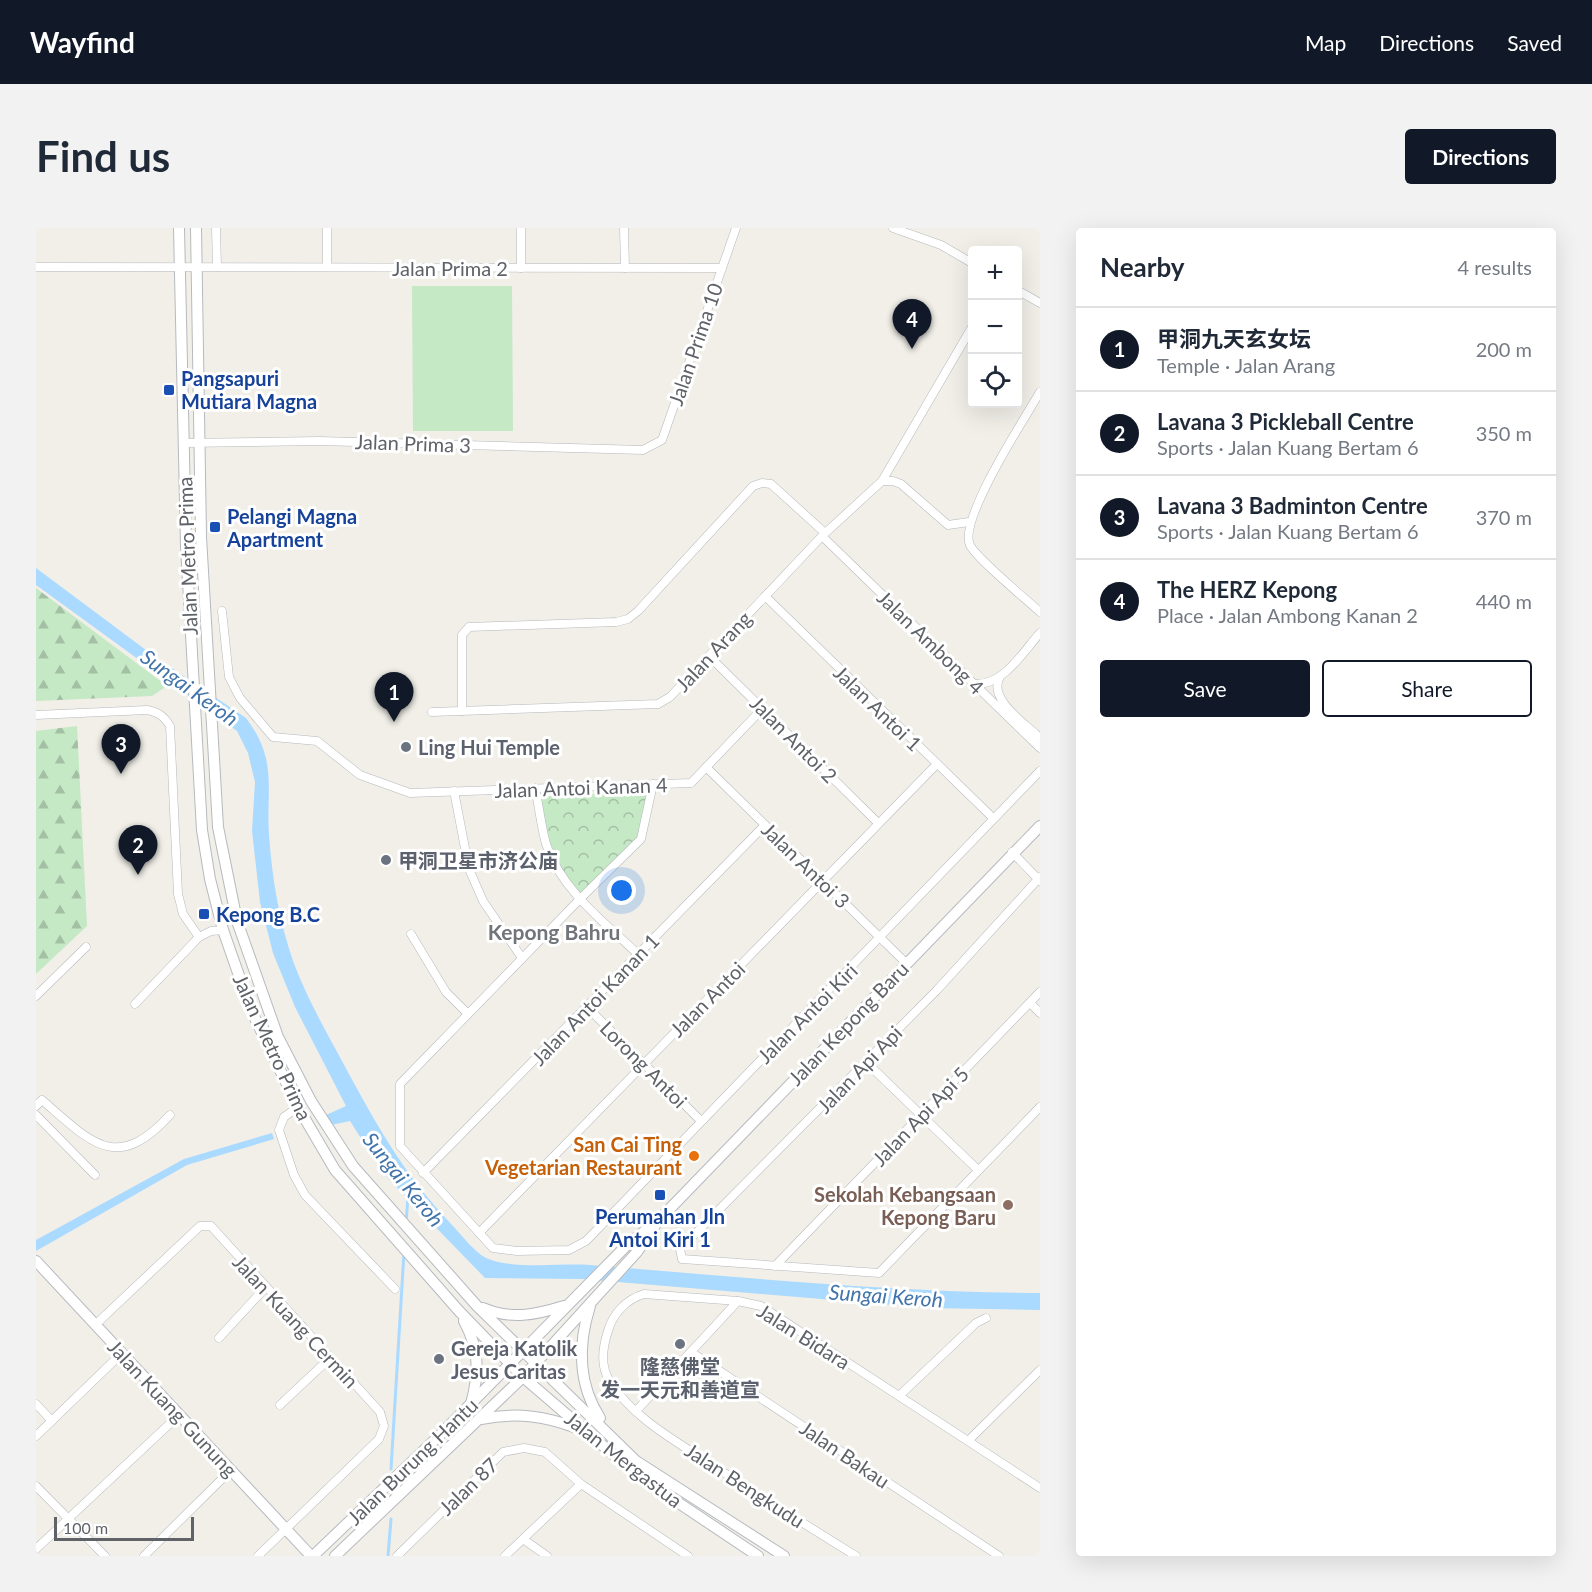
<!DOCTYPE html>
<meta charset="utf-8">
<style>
body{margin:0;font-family:Lato,"Noto Sans SC",sans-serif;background:#f2f2f3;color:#1f2937}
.controls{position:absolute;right:18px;top:18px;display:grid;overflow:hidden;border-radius:6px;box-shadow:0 6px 24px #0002}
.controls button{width:54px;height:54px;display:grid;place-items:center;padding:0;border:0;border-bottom:2px solid #e0e1e3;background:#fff;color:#1f2937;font:30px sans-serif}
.scale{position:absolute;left:18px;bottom:15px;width:140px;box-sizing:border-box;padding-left:6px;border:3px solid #5f6368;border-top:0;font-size:16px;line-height:21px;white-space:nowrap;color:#5f6368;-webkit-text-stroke:4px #fff;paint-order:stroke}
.you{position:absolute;left:586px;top:663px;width:21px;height:21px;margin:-15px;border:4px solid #fff;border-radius:50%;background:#1a73e8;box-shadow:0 0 0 9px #1a73e833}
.badge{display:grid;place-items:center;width:39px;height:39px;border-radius:50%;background:#111827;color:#fff;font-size:20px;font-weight:700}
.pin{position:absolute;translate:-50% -50px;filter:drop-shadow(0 2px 3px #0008)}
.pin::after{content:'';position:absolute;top:32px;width:21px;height:18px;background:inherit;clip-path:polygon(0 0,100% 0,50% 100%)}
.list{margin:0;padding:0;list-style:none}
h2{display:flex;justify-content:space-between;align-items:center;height:78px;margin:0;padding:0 24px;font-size:26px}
h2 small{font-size:20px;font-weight:400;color:#747a83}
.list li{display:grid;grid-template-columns:39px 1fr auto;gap:18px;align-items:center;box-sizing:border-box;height:84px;padding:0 24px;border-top:2px solid #e0e1e3}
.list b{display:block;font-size:22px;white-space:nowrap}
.list p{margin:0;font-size:20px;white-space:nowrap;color:#747a83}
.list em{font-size:20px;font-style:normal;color:#747a83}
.actions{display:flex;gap:12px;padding:18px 24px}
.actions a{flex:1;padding:14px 0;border:2px solid #111827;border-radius:6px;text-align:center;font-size:21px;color:#111827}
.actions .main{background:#111827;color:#fff}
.icon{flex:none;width:33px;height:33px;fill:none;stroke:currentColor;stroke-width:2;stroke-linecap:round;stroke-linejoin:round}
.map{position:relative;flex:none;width:1004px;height:1328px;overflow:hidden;border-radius:6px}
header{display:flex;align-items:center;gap:36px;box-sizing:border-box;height:84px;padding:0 30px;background:#111827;color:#fff}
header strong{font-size:28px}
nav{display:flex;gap:33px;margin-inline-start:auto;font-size:21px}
.intro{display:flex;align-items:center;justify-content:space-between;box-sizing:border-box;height:144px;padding:0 36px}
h1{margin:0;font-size:42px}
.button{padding:15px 27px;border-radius:6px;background:#111827;color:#fff;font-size:21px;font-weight:700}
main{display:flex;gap:36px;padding:0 36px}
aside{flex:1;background:#fff;border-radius:6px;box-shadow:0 6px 24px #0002}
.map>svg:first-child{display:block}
.green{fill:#c5e8c5}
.forest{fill:url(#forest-firs)}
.park{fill:url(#park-crowns)}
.water{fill:#aadaff}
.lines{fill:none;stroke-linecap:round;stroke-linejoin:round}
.stream{stroke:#aadaff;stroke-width:3}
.street-casing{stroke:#b5b8bc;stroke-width:9}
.secondary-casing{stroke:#b6babf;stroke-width:12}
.street{stroke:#fff;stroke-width:8}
.secondary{stroke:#fff;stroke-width:10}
.transit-dot{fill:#1a4fb4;stroke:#fff;stroke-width:2}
.worship-dot{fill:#6b7280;stroke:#fff;stroke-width:2}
.food-dot{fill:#e8710a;stroke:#fff;stroke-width:2}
.education-dot{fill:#8d6e63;stroke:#fff;stroke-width:2}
.labels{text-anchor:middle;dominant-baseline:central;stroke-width:6;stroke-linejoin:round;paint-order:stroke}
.street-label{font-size:20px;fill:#5f6368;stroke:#fff}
.transit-label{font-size:20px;font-weight:bold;fill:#164399;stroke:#fff;text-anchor:start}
.worship-label{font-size:20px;font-weight:bold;fill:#5b616d;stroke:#fff;text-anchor:start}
.food-label{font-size:20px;font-weight:bold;fill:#c56008;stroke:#fff;text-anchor:end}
.education-label{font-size:20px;font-weight:bold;fill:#785e54;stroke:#fff;text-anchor:end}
.water-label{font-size:21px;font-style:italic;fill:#4174aa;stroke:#fff}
.neighbourhood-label{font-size:21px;font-weight:bold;fill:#70757a;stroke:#fff}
</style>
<header>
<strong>Wayfind</strong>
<nav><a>Map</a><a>Directions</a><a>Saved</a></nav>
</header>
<div class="intro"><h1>Find us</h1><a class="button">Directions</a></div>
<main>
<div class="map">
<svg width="1004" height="1328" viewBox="0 0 1004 1328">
<defs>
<pattern id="forest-firs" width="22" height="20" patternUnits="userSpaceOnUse" patternTransform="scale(1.5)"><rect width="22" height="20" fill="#c5e8c5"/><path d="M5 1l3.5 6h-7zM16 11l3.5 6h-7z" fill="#a3c0a4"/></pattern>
<pattern id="park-crowns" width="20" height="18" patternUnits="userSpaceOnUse" patternTransform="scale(1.5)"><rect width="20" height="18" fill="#c5e8c5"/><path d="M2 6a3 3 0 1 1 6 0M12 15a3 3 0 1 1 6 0" fill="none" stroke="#a3c0a4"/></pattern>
</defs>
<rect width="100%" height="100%" fill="#f1efe8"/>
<polygon class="green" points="376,58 476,58 477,203 377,203"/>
<g class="forest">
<polygon points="0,360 131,458 116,468 0,473"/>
<polygon points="41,498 51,698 0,746 0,503"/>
</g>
<polygon class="park" points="615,565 605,611 544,671 516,628 501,570 530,566"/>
<g class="water">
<path d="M0,340L118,428L210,490C242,533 230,558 233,607C236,650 243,692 257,733C270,768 288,800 306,833C340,896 366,944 416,997C426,1007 437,1023 450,1030C475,1042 526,1035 554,1037C704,1049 854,1064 1004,1065V1082L892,1080L546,1051L449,1050L347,945L314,893L295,897L290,887L310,878L259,779L237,725L224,674L216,603L219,554L212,525L201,503L0,357Z"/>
<polygon points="236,905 238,911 151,937 0,1023 0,1012 148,931"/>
</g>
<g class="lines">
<g class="stream">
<polyline points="370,994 372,970"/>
<polyline points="355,1241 368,1024"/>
<polyline points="352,1328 355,1291"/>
</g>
<defs>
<g id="street">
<polyline points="180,0 181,39"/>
<polyline points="291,0 291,39"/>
<polyline points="485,0 485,40"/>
<polyline points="588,0 589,40"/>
<polyline points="857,0 905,17 936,35"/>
<polyline points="0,39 686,40"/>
<polyline points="981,62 1004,75"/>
<path d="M1004,164C989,190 922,292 934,317C939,329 991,372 1004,384"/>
<polyline points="147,215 283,213 607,222 626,212 700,0"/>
<polyline points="846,253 857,253 865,256 912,297 933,294"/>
<polyline points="786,308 1004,520"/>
<polyline points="729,368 957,590"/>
<polyline points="186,383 193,449 204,470 237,509 281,513 324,547 374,565 655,555 727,480"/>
<polyline points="673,428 842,595"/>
<path d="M963,451C953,472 990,496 1004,510"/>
<path d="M939,456C968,457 986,425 1004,405"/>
<polyline points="426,483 426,407 433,399 580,394 592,391 602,383 717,258 726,255 735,256 789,305"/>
<polyline points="396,484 622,476 634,469 786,308 846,253 936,99"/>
<path d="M0,487L111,482C122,484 128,488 134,498L142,666L147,686L163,709"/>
<polyline points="670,539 870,735"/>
<polyline points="617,556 605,611 544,671 364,856 364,918 457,1020 481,1023 533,1022 550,1013 1004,543"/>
<path d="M499,560C503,578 505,598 510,616C525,662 569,695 603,727"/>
<polyline points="418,563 433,641 447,673 486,730"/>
<polyline points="976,624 1004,653"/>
<polyline points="1004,649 901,762 644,1021 646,1031 843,1045 1004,879"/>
<polyline points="375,706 410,764 432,786"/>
<polyline points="0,768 50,719"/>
<polyline points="994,775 1004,785"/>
<polyline points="99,776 163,709 175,703 187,702"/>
<polyline points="551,779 665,893"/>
<polyline points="830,834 942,942"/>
<path d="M0,878L6,872C55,914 80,946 134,887"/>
<polyline points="262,879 248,889 243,902 258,947 269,967 359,1061"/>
<polyline points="0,887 59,947"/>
<polyline points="387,945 729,597"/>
<polyline points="443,1005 900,537"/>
<polyline points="739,1038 1004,764"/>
<polyline points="59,1097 164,998 175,998 344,1184 348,1198 343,1211 222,1328"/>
<polyline points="183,1110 229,1060"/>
<polyline points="655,1124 963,1328"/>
<polyline points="863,1168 940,1095 950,1090"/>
<polyline points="0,1176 16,1193"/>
<polyline points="244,1177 294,1130"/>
<polyline points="601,1182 702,1073"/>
<polyline points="0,1208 86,1125"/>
<polyline points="932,1213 1004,1142"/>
<polyline points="0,1258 69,1328"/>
<polyline points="487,1311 511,1328"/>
<polyline points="0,1321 143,1187"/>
<polyline points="108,1328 195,1242"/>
<polyline points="361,1328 467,1224 488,1220 509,1224 545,1256 652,1328"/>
<polyline points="469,1328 545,1256"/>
<path d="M820,1328C770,1297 719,1265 670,1233C636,1211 594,1187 573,1152C564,1137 567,1118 572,1103C577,1085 591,1071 608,1066L702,1073L725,1078L1004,1260"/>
</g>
<g id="secondary">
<polyline points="143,0 150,318 166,602 174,651 187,702 215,782 262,879 299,942 423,1083 487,1149 601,1247 722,1328"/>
<polyline points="160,0 165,309 182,599 201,693 242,809 275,873 317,938 441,1078 600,1233 748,1328"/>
<polyline points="0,1033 275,1328"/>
<path d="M554,1078C542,1116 542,1156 564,1190"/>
<path d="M447,1080C475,1092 499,1087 528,1078"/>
<path d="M428,1093C444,1122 443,1146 435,1176"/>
<path d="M445,1191C481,1184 508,1188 541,1200"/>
<polyline points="277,1328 407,1204 592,1016 614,999"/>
<polyline points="299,1328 487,1149 601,1024 622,993 1004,598"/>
</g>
</defs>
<use href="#street" class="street-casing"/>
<use href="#secondary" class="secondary-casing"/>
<use href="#street" class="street"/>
<use href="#secondary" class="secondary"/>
</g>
<g class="transit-dot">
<rect x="127" y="156" width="12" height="12" rx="3"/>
<rect x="173" y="293" width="12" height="12" rx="3"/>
<rect x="162" y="680" width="12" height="12" rx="3"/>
<rect x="618" y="961" width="12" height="12" rx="3"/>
</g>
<g class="worship-dot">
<circle cx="370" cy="519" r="6"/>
<circle cx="350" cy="632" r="6"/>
<circle cx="644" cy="1116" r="6"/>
<circle cx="403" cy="1131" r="6"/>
</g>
<circle class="food-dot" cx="658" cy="928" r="6"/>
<circle class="education-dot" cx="972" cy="977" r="6"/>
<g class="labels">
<g class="street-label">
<text x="414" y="40">Jalan Prima 2</text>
<text transform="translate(659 116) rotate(-71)">Jalan Prima 10</text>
<text transform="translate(377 215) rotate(2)">Jalan Prima 3</text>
<text transform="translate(151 328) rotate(-92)">Jalan Metro Prima</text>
<text transform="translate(895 414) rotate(44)">Jalan Ambong 4</text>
<text transform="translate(677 423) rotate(-47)">Jalan Arang</text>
<text transform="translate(842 480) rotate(44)">Jalan Antoi 1</text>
<text transform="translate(758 511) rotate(45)">Jalan Antoi 2</text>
<text transform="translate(545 559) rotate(-2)">Jalan Antoi Kanan 4</text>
<text transform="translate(770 637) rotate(44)">Jalan Antoi 3</text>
<text transform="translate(559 771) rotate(-46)">Jalan Antoi Kanan 1</text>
<text transform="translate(671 771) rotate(-45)">Jalan Antoi</text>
<text transform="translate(771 785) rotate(-45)">Jalan Antoi Kiri</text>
<text transform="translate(812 795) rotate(-46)">Jalan Kepong Baru</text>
<text transform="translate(237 819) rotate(65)">Jalan Metro Prima</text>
<text transform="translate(608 836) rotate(45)">Lorong Antoi</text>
<text transform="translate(823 841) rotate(-46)">Jalan Api Api</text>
<text transform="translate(884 888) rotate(-46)">Jalan Api Api 5</text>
<text transform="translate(260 1093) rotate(47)">Jalan Kuang Cermin</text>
<text transform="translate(768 1108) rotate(32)">Jalan Bidara</text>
<text transform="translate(137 1180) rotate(47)">Jalan Kuang Gunung</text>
<text transform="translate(809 1226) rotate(34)">Jalan Bakau</text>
<text transform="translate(588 1231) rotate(38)">Jalan Mergastua</text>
<text transform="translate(376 1233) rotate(-44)">Jalan Burung Hantu</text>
<text transform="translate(709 1257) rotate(33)">Jalan Bengkudu</text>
<text transform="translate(432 1258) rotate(-44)">Jalan 87</text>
</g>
<g class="transit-label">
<text x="145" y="150">Pangsapuri<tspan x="145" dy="23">Mutiara Magna</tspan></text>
<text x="191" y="288">Pelangi Magna<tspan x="191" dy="23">Apartment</tspan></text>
<text x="180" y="686">Kepong B.C</text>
<text x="624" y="988" text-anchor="middle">Perumahan Jln<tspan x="624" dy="23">Antoi Kiri 1</tspan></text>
</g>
<g class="worship-label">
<text x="382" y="519">Ling Hui Temple</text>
<text x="362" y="632">甲洞卫星市济公庙</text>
<text x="415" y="1120">Gereja Katolik<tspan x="415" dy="23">Jesus Caritas</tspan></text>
<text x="644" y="1138" text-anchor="middle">隆慈佛堂<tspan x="644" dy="23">发一天元和善道宣</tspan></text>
</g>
<g class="food-label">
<text x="646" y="916">San Cai Ting<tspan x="646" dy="23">Vegetarian Restaurant</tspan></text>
</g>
<g class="education-label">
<text x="960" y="966">Sekolah Kebangsaan<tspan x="960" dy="23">Kepong Baru</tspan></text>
</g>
<g class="water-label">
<text transform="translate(154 459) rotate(36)">Sungai Keroh</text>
<text transform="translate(368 951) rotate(51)">Sungai Keroh</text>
<text transform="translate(850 1067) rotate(4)">Sungai Keroh</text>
</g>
<g class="neighbourhood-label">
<text x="518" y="703">Kepong Bahru</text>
</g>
</g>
</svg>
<div class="controls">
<button>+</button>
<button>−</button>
<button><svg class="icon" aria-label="locate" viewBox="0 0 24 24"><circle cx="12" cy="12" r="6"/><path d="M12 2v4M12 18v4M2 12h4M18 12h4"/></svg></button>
</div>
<div class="scale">100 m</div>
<div class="you"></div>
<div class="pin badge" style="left:358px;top:494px">1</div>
<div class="pin badge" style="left:102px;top:647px">2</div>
<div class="pin badge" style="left:85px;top:546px">3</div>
<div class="pin badge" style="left:876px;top:121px">4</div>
</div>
<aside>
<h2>Nearby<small>4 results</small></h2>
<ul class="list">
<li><span class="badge">1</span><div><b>甲洞九天玄女坛</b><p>Temple · Jalan Arang</p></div><em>200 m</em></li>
<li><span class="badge">2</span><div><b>Lavana 3 Pickleball Centre</b><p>Sports · Jalan Kuang Bertam 6</p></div><em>350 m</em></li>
<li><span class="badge">3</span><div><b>Lavana 3 Badminton Centre</b><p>Sports · Jalan Kuang Bertam 6</p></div><em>370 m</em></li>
<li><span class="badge">4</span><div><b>The HERZ Kepong</b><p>Place · Jalan Ambong Kanan 2</p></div><em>440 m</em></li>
</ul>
<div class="actions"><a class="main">Save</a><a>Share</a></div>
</aside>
</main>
